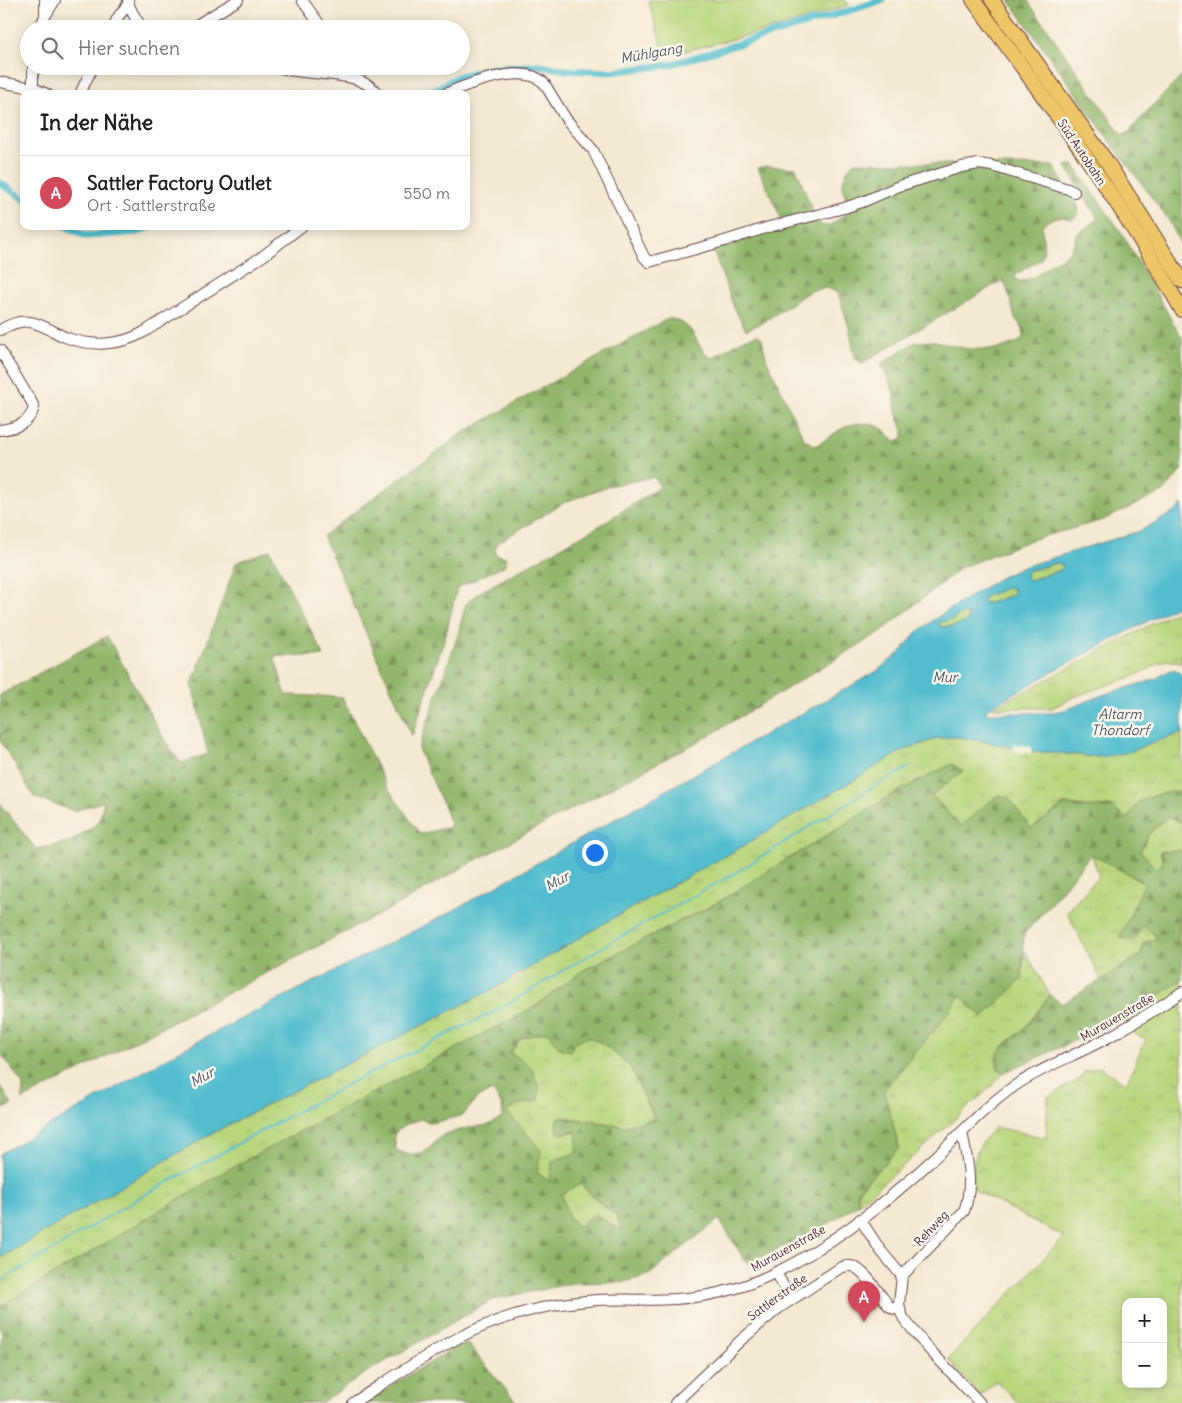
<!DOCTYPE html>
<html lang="de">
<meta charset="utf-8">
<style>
body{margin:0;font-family:Delius,sans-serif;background:#f2f2f2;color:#222}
.controls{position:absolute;right:15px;bottom:15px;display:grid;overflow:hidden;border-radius:10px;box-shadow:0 2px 12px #0003}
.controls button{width:45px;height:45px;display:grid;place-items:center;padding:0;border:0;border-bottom:1px solid #e0e0e0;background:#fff;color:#222;font:25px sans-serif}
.you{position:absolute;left:594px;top:852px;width:18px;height:18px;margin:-12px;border:4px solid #fff;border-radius:50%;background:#1a73e8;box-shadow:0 0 0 8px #1a73e833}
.badge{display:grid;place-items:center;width:32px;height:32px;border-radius:50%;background:#d1495b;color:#fff;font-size:16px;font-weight:700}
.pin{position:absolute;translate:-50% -41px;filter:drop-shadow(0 1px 2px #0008)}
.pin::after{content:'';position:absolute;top:26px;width:18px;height:15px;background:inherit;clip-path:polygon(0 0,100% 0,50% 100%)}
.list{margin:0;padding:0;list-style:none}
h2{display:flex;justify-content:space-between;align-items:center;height:65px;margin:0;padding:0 20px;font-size:21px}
h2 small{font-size:16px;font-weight:400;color:#767676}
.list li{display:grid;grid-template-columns:32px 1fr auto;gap:15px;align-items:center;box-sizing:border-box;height:75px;padding:0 20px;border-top:1px solid #e0e0e0}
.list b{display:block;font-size:19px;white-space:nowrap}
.list p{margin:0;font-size:16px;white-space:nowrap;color:#767676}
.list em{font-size:16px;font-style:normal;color:#767676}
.icon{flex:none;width:28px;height:28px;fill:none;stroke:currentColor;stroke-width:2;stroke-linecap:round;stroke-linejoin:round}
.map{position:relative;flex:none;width:1182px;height:1403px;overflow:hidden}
.search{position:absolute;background:#fff;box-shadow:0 2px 12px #0003;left:20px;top:20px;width:450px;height:55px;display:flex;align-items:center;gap:12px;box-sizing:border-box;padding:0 18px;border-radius:28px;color:#767676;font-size:19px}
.panel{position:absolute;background:#fff;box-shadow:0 2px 12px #0003;left:20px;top:90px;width:450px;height:140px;border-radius:10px}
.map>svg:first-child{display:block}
.grass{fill:url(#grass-tufts);stroke:#827a54;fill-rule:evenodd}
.forest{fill:url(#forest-firs);stroke:#6e6b4c;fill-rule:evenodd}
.garden{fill:#b9d67d;stroke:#827a54}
.water{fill:#52bdce;stroke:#4e6e7c;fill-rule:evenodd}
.pier{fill:#f4e9d1}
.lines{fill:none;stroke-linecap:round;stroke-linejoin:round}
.stream{stroke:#52bdce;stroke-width:2}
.canal{stroke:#52bdce;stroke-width:7}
.minor-casing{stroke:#643d44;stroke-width:12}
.highway-casing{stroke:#643d44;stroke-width:16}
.minor{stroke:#fff;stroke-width:10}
.highway{stroke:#eec569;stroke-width:14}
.labels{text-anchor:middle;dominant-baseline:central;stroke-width:5;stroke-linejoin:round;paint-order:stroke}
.street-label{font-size:12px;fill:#4a1f2b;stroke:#fbf7ec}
.water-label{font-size:14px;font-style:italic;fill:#4d5664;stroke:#fbf7ec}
</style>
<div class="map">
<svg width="1182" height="1403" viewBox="0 0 1182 1403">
<defs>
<pattern id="grass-tufts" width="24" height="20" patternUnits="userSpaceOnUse" patternTransform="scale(1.25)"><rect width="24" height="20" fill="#b9d67d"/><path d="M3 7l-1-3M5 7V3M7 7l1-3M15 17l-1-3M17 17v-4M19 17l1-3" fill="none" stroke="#a1b76c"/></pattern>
<pattern id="forest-firs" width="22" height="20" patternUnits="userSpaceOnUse" patternTransform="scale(1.25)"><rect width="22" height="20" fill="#92b76c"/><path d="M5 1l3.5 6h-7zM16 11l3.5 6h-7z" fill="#799459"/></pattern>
</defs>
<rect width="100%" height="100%" fill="#fbf7ec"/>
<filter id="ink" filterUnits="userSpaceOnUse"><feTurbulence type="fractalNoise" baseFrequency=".02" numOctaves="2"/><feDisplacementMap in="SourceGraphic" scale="10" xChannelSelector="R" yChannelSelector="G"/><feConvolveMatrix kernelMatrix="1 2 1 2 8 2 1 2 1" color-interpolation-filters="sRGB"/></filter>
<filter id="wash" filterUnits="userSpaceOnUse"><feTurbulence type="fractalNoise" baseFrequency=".0096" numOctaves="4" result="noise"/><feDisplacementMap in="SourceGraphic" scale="20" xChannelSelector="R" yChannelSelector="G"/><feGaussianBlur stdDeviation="1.12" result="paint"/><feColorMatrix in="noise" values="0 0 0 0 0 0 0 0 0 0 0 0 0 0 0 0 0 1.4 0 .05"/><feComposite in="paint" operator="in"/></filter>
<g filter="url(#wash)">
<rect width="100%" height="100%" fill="#f4e9d1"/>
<g class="grass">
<polygon points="1056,563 1062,564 1063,567 1061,570 1030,580 1027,579 1026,576 1027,571"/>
<polygon points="1009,587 1014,590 1012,595 990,603 985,603 983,600 984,596"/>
<polygon points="1182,608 1182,662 1166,660 1135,676 1101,687 1072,698 1052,708 993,708"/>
<path d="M965,613L968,615V621C960,625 948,629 938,626L939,623L953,619L957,616Z"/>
<polygon points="1182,733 1182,790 1176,792 1127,819 1110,806 1088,808 1065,804 1031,829 1008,797 960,826 932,795 963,771 952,764 899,791 715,904 582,971 536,1006 224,1172 0,1307 0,1258 216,1131 495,988 617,916 743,846 904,750 938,738 959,737 1003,745 1025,752 1047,752 1099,757 1129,752 1148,744"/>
<polygon points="1167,817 1182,822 1182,853 1179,850 1156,869 1140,852 1148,835"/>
<polygon points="1091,854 1145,883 1144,924 1158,938 1141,955 1101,980 1067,912 1099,876"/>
<polygon points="1182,889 1182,946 1178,942 1181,890"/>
<polygon points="1024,950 1050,995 1024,1029 1003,1046 997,1068 1003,1073 995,1083 912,1158 858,1204 858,1191 899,1148 884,1090 949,1012 960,995 1022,980"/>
<path d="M1182,979V1403H1018L996,1381L980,1396L948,1359L1064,1237L976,1191C973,1185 973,1181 973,1175C973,1154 981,1142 995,1127L1046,1138L1048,1097L1080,1079L1084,1072L1100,1067L1126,1084L1146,1039L1134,1034L1124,1019ZM1126,1302H1163V1384H1126Z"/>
<polygon points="549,1031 575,1042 588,1037 602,1043 629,1065 655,1119 625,1126 562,1117 556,1121 562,1134 576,1131 578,1152 550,1182 537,1173 507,1112 517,1104 538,1101 539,1086 510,1053 521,1038"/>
<polygon points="580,1184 609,1211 616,1214 623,1231 610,1224 579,1227 568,1216 561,1194"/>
</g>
<g class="forest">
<polygon points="1009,0 1027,0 1122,136 1129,132 1151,107 1182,76 1182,246 1168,219 1112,144"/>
<path d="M854,162L1053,166L1078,206L1079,213C1071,223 1071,218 1061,217C1054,216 1047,222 1042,225L1044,251L1041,259L1015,275L1016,280L1021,281L1034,277L1053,262L1066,255L1071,250L1077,234L1097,220V217L1066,166L1073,165L1119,229L1182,338V470L1163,492L1103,520L1031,540L962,567L882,631L710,735L465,866L403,902L22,1100L23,1085L8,1063L0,1053V804L36,849L70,842L99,822L104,801L74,811L34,797L0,740V695L107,636L165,741L181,763L208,754L192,684L236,563L270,550L324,656H274L286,695L342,697L387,787L420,834L451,827L443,804L418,749L456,641L466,604L475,595L599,526L660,487L654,477L608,486L565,502L499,542L495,548L496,555L506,557V565L457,588L446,634L412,736L323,536L365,504L463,433L538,390L669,318C698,324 692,344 711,358L744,339L757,335L762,338L766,358L804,439L815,446C835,436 844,420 869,424C872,425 875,425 877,426C884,428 890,437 896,441L903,438V430L896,412L893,390L881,364L915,342L935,341L968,349H998L1018,342L1023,337V329L1015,318L1008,292L1003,280L862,363L855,359L850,330L838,293L827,288L810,291L762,323L746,330L734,308L712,247L784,225L758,168L766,166L796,168L816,220L823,226H829L850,211C843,187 837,182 854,162Z"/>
<path d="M952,764L963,771L932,795L960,826L998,795L1008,797L1031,829L1065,804L1087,808L1110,806L1127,819L1139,801L1157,795L1182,790V822L1167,817L1148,835L1140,851L1156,869L1163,864L1160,851L1179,850L1182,853V889L1181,891L1178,942L1182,946V979L1124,1019L1003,1073C984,1054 1011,1042 1023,1030C1033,1020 1041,1006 1050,995L1062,1004L1141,955L1143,943L1157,938L1144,925L1133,940L1119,938L1145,883L1091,854L1059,894L1024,934L1022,979L982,1018L960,995L949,1012L884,1090L899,1148L858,1190V1204L818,1230L747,1264L719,1219L649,1275L624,1282L573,1283L492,1300L367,1372L321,1403H0V1355L2,1333L0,1330V1307L224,1172L536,1006L582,971L715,904L899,791ZM548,1031L559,1048L570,1051L575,1042L588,1037L602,1043L629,1065L655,1119L625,1126L562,1117L556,1121L558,1132L562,1134L576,1131L578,1152L552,1161L550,1182L537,1173L541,1151L522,1128L507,1112L517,1104L538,1101L539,1086L530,1066L510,1053L521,1038ZM493,1091L502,1106L503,1117L489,1125L468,1128L445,1134L439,1138L425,1152L409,1155L396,1150L394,1134L405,1125L420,1119L433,1123L463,1115L478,1097ZM581,1184L609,1211L616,1214L622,1230L610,1224L595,1213L579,1227L568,1216L561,1194Z"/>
<polygon points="0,1085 12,1105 0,1111"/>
<polygon points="468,1344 517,1403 364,1403 455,1347"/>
</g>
<polygon class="garden" points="648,0 845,0 849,5 777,28 665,56"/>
<path class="water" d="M1182,504V603L1056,670L985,710L988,713H1051L1068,709L1105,694L1141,684L1157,678L1170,670L1177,671L1182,675V733L1148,744L1130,752L1099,757L1047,752H1025L1003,745L959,737L938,738L904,750L743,846L617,916L495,988L216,1131L0,1258V1154L183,1049L295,991L447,914L877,671L901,652L916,633L942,614L998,579L1023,567L1140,531L1176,511ZM1056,563L1062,564L1063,566L1061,570L1030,580L1027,579L1026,576L1027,571ZM1009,587L1014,590L1012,595L990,603H985L983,600L984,597ZM965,613L968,615V621C960,625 948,629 939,626V623C943,621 947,621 951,619C955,618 960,615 965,613Z"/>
<polygon class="pier" points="1014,744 1032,747 1031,754 1013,751"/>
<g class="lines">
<polyline class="stream" points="0,1282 132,1202 252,1136 358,1079 501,1008 606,945 742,869 866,791 909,767"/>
<g class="canal">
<polyline points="421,94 438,88 459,76 483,70 539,65 565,70 611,72 669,65 858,8 882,0"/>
<polyline points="0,183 24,199"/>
<polyline points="66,226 86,236 138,232 151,226"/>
</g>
</g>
</g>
<g filter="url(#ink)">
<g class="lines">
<defs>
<g id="minor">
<path d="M128,0C129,10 137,20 143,29"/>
<polyline points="302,0 323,29"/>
<polyline points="46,15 55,0"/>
<polyline points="39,29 45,16 45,0"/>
<polyline points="112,29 118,17 128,4"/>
<polyline points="117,29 123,27 139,29"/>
<polyline points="190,29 238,0"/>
<path d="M271,66C282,68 292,71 303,72C326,75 363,73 378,94"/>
<polyline points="349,66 354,78"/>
<polyline points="0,82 33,88 47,94"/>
<polyline points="33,88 33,66"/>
<polyline points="80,94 93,66"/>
<path d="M445,94C468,84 524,62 544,83L566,119L593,150L644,257L649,262L721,242L769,227L844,208L865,201L899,186L962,167L979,164L992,166L1068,189L1074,192"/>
<path d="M0,330C9,325 19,320 30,322C42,324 54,332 65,337C91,347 120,346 144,332L263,256L302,226"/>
<path d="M0,350L31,401L34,407C30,424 15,428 0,430"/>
<path d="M962,1132C967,1159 974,1185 964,1211L902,1276L899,1304L901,1313L904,1319L926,1346L980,1403"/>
<polyline points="860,1219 881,1251 902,1276"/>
<polyline points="776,1272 791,1300"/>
<path d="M353,1403C387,1381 422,1357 458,1338C497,1318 542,1305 586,1301C616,1298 646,1301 676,1299C704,1297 733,1291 759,1280C819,1255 884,1205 931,1161C959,1136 985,1106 1016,1085C1046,1065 1079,1054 1109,1037C1135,1023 1158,1008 1182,992"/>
<path d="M675,1403L740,1341L779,1308L840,1268C844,1267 847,1265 851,1266C864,1268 881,1296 889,1306L894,1309H899"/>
</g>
<g id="highway">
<path d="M973,0C1047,100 1121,202 1182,310"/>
<polyline points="992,0 1107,162 1146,223 1182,281"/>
</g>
</defs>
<use href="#minor" class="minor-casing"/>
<use href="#highway" class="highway-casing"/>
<use href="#minor" class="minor"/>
<use href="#highway" class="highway"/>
</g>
</g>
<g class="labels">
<g class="street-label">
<text transform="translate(1082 152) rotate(56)">Süd Autobahn</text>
<text transform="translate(1117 1017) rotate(-30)">Murauenstraße</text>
<text transform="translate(931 1228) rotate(-47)">Rehweg</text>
<text transform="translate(788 1248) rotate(-29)">Murauenstraße</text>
<text transform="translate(777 1297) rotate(-36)">Sattlerstraße</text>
</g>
<g class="water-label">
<text transform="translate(651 53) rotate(-10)">Mühlgang</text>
<text x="945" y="677">Mur</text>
<text x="1120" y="714">Altarm<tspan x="1120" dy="16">Thondorf</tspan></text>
<text transform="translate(557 881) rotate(-29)">Mur</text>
<text transform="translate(202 1077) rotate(-29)">Mur</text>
</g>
</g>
</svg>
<div class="controls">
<button>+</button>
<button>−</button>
</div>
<div class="you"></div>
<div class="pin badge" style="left:864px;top:1322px">A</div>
<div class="search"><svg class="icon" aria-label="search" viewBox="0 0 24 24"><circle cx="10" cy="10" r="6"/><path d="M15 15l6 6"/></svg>Hier suchen</div>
<section class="panel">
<h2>In der Nähe<small></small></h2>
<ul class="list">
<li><span class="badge">A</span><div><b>Sattler Factory Outlet</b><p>Ort · Sattlerstraße</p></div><em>550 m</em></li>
</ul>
</section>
</div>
